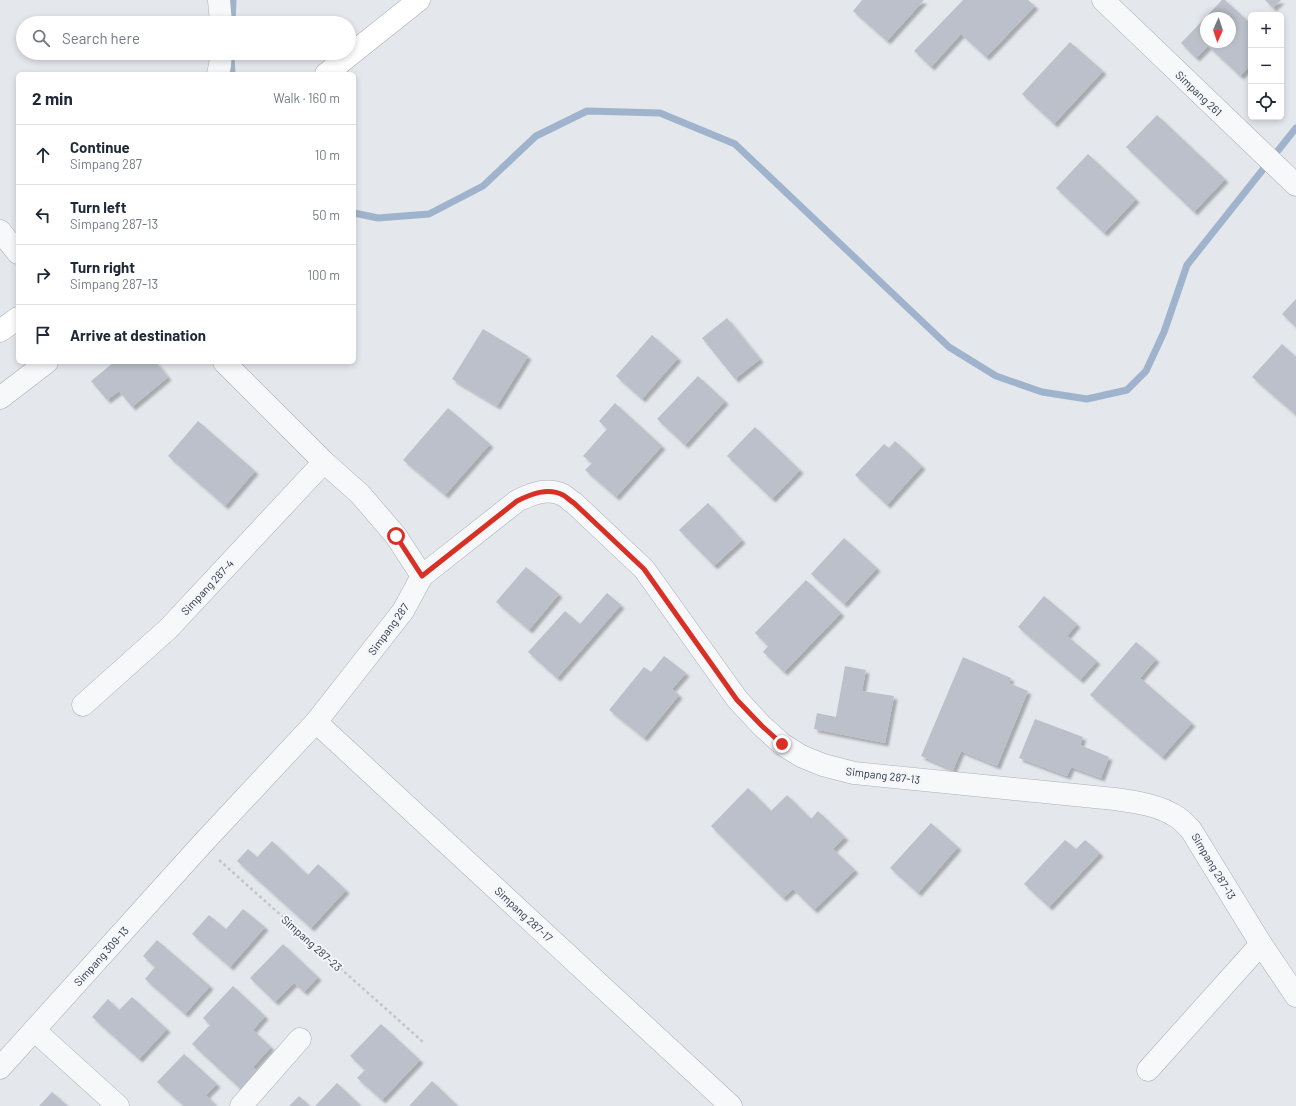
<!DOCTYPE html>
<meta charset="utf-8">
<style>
body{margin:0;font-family:Barlow,sans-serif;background:#f6f6f7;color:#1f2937}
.controls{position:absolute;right:12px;top:12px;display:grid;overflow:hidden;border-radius:6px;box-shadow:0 2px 6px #0003}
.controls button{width:36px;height:36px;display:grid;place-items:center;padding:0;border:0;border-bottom:1px solid #e0e1e3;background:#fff;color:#1f2937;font:20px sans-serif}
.compass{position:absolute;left:1200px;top:12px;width:36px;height:36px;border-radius:50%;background:#fff;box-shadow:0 2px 6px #0003;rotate:183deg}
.stop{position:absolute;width:12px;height:12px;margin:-9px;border:3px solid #d93025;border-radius:50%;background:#fff}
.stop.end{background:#d93025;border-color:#fff;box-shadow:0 1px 4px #0008}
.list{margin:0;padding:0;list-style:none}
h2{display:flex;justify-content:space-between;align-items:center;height:52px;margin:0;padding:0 16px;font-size:17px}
h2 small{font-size:13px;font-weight:400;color:#747a83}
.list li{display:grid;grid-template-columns:26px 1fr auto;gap:12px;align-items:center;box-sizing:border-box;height:60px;padding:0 16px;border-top:1px solid #e0e1e3}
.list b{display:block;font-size:15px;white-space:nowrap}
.list p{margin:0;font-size:13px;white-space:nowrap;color:#747a83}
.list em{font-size:13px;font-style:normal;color:#747a83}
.icon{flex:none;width:22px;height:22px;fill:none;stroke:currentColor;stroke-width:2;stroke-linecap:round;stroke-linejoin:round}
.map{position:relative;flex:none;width:1296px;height:1106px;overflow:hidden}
.search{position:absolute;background:#fff;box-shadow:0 2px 6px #0003;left:16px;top:16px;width:340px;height:44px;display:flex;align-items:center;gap:10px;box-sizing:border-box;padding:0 14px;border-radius:22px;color:#747a83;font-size:15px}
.panel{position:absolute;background:#fff;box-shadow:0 2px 6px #0003;left:16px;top:72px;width:340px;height:292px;border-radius:6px}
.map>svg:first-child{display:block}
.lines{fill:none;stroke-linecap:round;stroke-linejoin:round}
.stream{stroke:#9fb4cc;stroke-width:7}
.building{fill:#bbc0ca;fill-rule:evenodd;filter:url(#shadow)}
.minor-casing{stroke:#a9aeb7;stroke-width:23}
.secondary-casing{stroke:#a9aeb7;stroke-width:23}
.path{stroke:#c2c5cb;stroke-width:2.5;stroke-dasharray:3 3;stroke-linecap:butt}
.minor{stroke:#f7f8fa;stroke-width:22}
.secondary{stroke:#fff;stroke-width:22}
.route{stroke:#d93025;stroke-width:5}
.labels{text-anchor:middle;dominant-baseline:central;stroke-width:4;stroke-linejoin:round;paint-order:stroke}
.street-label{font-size:11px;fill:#2b3445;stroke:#f4f6f9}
</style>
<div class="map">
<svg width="1296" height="1106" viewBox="0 0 1296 1106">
<defs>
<filter id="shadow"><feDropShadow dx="3.5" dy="3.5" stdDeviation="1" flood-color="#0004"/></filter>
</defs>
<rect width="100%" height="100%" fill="#e4e7ec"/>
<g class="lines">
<g class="stream">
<polyline points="232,23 233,0"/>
<polyline points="231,57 232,74"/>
<polyline points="354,213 378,218 429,214 483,186 536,136 587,111 660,113 735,144 949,347 996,376 1042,392 1087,399 1127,390 1146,371 1164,332 1187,265 1296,128"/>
</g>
</g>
<g class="building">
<polygon points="862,0 924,0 887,41 853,11"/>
<polygon points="963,0 1028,0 1035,6 986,57 961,34 931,67 914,51"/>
<path d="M1222,0H1225L1251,24V65L1240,76L1208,46L1196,58L1181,43ZM1206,18H1230V42H1206Z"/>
<polygon points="1265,0 1281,0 1273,8"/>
<polygon points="1070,42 1103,71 1054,124 1022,94"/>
<polygon points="1157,115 1225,179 1194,212 1126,147"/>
<polygon points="1088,154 1136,199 1104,233 1056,188"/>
<polygon points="1296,299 1296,327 1282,314"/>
<polygon points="727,318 760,359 735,379 702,338"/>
<polygon points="483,329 528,356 497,406 452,379"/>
<polygon points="652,335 678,358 642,399 616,376"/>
<polygon points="1282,344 1296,357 1296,415 1252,377"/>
<polygon points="114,362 156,362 168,377 132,407 119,391 107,400 91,381"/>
<polygon points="698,376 725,401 685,445 657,419"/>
<polygon points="615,403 662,446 616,497 585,470 592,463 583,456 607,429 599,421"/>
<polygon points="448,408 490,444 445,495 403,460"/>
<polygon points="198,421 255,471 225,506 168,456"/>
<polygon points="755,427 800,470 772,499 727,456"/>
<polygon points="895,441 922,466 887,505 855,475 884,444 889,448"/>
<polygon points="708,503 742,540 714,566 679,530"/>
<polygon points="844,538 877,568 844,604 811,574"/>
<polygon points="526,567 559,594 529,630 496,602"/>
<polygon points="806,580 841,613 784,672 763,652 768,646 755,633"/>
<polygon points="607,593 621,605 557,678 528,652 565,611 580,624"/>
<polygon points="1044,596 1077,624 1067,636 1097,661 1080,680 1018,627"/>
<polygon points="1136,642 1156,659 1140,678 1192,723 1162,757 1090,695"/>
<polygon points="664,656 686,673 672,689 679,695 644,738 609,710 644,667 651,672"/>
<polygon points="963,657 1011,678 1009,683 1028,691 997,766 961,751 953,770 921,756"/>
<polygon points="845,666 866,670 862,691 894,696 885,743 814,729 817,713 836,717"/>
<polygon points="1035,719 1083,737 1080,745 1109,757 1101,778 1071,767 1067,776 1019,758"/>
<polygon points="748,788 771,811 787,795 811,819 818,811 845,837 833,849 855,870 814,910 793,889 783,898 711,826"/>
<polygon points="931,823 958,847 918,893 890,868"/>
<polygon points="1065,840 1076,849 1085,840 1100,853 1049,907 1024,884"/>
<polygon points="272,841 308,875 318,864 346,890 311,928 237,861 248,849 257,857"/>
<polygon points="243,909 265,927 230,967 192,934 209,915 226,929"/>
<polygon points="157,940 210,986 185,1014 145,979 155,967 143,956"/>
<polygon points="283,944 318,977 304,992 294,983 275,1002 250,978"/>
<polygon points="233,986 265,1016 253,1030 271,1047 253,1067 260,1074 244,1092 192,1044 210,1025 203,1018"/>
<polygon points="132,997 167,1029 139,1059 92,1017 108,999 119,1010"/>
<polygon points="381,1024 420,1060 382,1100 357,1078 365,1070 350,1056"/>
<polygon points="184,1054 217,1084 206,1095 217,1106 184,1106 157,1082"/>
<polygon points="432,1081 458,1106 409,1106"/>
<polygon points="337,1083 361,1106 315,1106"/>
<polygon points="52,1092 68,1106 39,1106"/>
<polygon points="299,1096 310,1106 289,1106"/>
</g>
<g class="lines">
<defs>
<g id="minor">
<polyline points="219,0 221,23"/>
<polyline points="1103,0 1296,185"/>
<polyline points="218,74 220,65 221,53"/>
<polyline points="0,231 18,253"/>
<polyline points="224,362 324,462 360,494 396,536 422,576"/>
<polyline points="0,398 47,362"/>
<polyline points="83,705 168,629 324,462"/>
<polyline points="316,722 731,1106"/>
<polyline points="34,1030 118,1106"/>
<path d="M0,1068L202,844L316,722L403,611L422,576L517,501C531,494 548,487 563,495C567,497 570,501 574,503L644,569L737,699L762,726L782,744L801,756L823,765L854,773L1115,799C1136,802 1159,805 1177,817C1182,820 1186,825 1191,830L1261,944L1296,996"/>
<polyline points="1148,1070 1261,944"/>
<polyline points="241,1106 300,1039"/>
</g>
<g id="secondary">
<polyline points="326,74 419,0"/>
<polyline points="0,331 18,318"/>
</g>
</defs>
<use href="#minor" class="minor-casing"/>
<use href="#secondary" class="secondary-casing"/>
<polyline class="path" points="219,860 423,1042"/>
<use href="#minor" class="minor"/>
<use href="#secondary" class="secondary"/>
</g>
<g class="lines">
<path class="route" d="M396,536L422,576L517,501C531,494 548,487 563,495C567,497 570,501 574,503L644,569L737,700L762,726L782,744"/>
</g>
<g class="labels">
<g class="street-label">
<text transform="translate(1199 93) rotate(44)">Simpang 261</text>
<text transform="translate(207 587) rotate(-47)">Simpang 287-4</text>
<text transform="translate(388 629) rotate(-54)">Simpang 287</text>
<text transform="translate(883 775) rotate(7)">Simpang 287-13</text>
<text transform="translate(1214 866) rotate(59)">Simpang 287-13</text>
<text transform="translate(524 914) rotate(43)">Simpang 287-17</text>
<text transform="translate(312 943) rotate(42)">Simpang 287-23</text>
<text transform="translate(101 956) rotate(-48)">Simpang 309-13</text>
</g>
</g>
</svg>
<div class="controls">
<button>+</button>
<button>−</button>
<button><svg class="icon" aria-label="locate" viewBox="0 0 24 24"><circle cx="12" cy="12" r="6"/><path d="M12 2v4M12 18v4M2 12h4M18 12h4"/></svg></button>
</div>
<svg class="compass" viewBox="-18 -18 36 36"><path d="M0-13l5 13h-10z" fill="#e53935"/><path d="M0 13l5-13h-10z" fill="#747a83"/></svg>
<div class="stop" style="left:396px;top:536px"></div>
<div class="stop end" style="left:782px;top:744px"></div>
<div class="search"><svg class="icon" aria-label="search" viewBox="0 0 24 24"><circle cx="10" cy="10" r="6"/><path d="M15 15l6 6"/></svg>Search here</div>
<section class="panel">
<h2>2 min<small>Walk · 160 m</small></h2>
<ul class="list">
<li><svg class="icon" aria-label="ahead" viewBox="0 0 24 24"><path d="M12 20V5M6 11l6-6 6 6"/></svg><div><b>Continue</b><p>Simpang 287</p></div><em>10 m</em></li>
<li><svg class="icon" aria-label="left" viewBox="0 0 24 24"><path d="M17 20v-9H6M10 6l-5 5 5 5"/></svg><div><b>Turn left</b><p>Simpang 287-13</p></div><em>50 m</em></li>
<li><svg class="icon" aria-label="right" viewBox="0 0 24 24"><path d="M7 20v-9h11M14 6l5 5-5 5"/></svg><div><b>Turn right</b><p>Simpang 287-13</p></div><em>100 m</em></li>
<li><svg class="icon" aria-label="arrive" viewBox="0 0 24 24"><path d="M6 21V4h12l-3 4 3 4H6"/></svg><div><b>Arrive at destination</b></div></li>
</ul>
</section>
</div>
